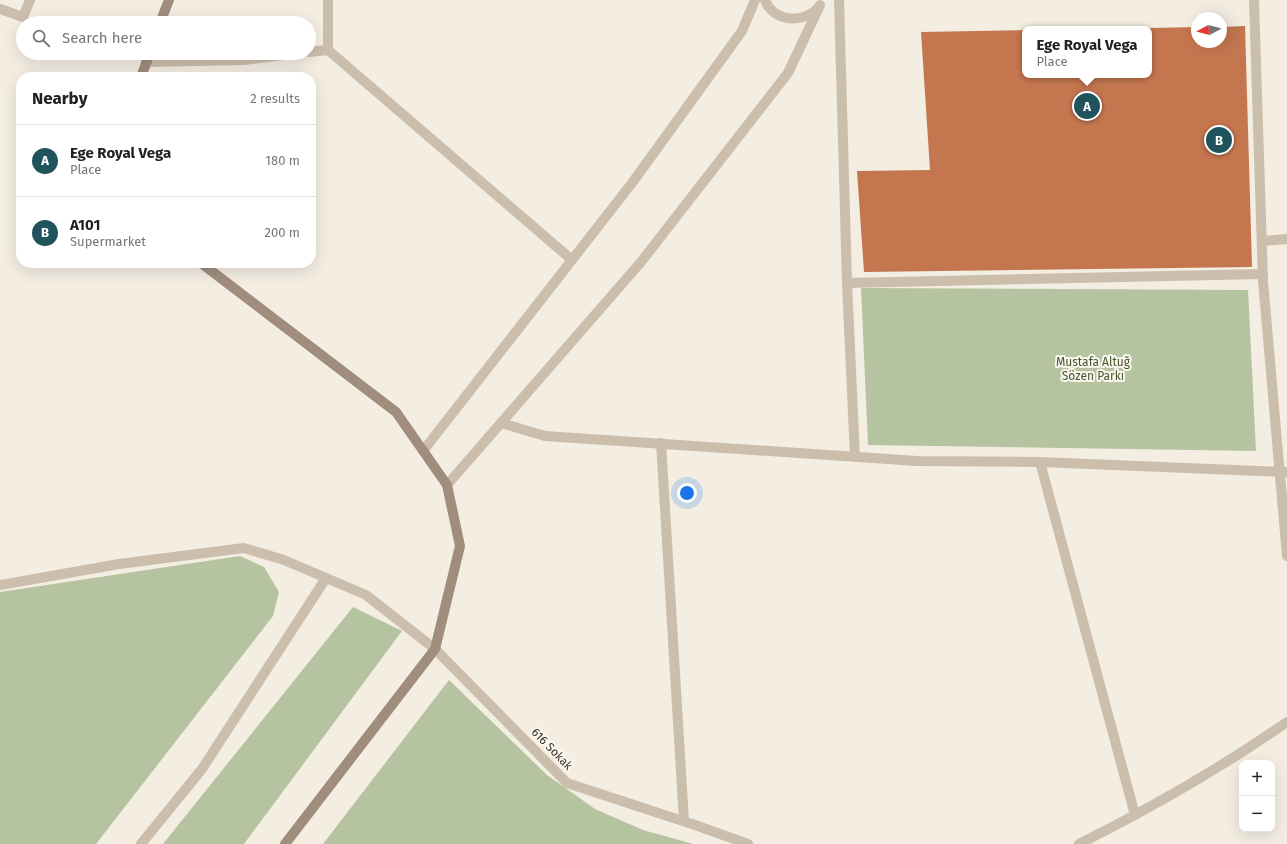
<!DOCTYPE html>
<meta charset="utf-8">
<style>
body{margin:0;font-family:"Fira Sans",sans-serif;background:#f6f6f6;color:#202124}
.controls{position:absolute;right:12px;bottom:12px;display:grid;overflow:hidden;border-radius:8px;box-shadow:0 4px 16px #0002}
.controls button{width:36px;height:36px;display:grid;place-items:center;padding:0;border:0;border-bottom:1px solid #e0e0e0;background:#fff;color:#202124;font:20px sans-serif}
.compass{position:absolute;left:1191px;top:12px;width:36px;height:36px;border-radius:50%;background:#fff;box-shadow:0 4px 16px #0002;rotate:263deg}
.you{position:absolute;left:687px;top:493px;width:14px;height:14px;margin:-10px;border:3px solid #fff;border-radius:50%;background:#1a73e8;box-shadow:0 0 0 6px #1a73e833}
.badge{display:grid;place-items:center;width:26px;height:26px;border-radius:50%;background:#21535c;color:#fff;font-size:13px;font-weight:700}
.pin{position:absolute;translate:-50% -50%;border:2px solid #fff;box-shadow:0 1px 4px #0006}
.popup{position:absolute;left:1022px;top:26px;width:130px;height:52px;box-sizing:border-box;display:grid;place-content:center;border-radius:8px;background:#fff;filter:drop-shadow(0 1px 3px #0005);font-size:13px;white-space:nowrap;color:#757577}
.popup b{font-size:15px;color:#202124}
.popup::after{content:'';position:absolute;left:50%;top:100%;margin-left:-8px;border:8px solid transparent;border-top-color:#fff}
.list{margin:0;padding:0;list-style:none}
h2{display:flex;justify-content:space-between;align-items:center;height:52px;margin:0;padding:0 16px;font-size:17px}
h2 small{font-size:13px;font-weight:400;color:#757577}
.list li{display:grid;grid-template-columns:26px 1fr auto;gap:12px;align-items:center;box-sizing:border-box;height:72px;padding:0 16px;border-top:1px solid #e0e0e0}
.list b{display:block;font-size:15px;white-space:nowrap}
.list p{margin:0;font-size:13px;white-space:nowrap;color:#757577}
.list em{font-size:13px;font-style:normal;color:#757577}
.icon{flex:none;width:22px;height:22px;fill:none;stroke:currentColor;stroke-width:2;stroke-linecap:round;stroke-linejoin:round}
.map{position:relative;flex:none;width:1287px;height:844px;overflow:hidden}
.search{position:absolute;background:#fff;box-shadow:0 4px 16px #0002;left:16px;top:16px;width:300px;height:44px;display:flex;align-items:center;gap:10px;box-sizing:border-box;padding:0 14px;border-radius:22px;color:#757577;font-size:15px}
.panel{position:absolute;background:#fff;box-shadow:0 4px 16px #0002;left:16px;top:72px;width:300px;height:196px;border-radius:16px}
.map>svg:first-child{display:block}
.green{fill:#b5c3a1}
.building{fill:#c4764f}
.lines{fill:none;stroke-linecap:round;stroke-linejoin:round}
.lane{stroke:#ccbead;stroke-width:10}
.street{stroke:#ccbead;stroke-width:10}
.secondary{stroke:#a08d7e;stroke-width:10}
.labels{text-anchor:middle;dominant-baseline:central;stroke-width:4;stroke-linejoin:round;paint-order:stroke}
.park-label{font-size:12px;fill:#465830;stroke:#fbf6ee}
.street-label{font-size:12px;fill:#3a322c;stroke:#fbf6ee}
</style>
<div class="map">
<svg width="1287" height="844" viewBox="0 0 1287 844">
<rect width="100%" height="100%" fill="#f3ede2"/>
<g class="green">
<polygon points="861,288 1248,290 1256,451 868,445"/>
<polygon points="240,556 264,567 279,592 273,616 96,844 0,844 0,592"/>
<polygon points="353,607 402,631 244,844 163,844"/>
<polygon points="449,680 547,775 595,809 643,830 693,844 323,844"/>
</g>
<polygon class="building" points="1245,26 1252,267 864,272 857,171 930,170 921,32 1025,30 1025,75 1149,75 1149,28 1197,27 1197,42 1221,42 1221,27"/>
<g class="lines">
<polyline class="lane" points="141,844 202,769 326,578"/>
<g class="street">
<path d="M765,0C773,22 803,24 818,8"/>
<polyline points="839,0 847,283 855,457"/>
<polyline points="1254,0 1263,281 1287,556"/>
<polyline points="0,9 23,17 30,0"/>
<polyline points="328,50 328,0"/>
<polyline points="309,52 328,50 572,260"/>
<polyline points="146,62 244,60 300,53"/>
<polyline points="1262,241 1287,239"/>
<polyline points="847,283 1263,274"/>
<polyline points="501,423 545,436 917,461 1040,462 1287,472"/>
<polyline points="661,443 684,821"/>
<polyline points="423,451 632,183 742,31 755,0"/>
<polyline points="1040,462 1135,815"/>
<polyline points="447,485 641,262 788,73 820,5"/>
<polyline points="0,585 119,564 244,548 284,560 366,595 435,649 567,783 698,826 748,844"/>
<path d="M1079,844C1151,808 1221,768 1287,722"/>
</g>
<g class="secondary">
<polyline points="160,23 169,0"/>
<polyline points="141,77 150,53"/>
<polyline points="201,263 396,412 447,485 460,546 435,649 285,844"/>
</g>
</g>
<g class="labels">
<g class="park-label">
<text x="1093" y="362">Mustafa Altuğ<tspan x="1093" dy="14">Sözen Parkı</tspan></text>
</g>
<g class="street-label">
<text transform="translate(552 749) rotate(46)">616 Sokak</text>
</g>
</g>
</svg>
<div class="controls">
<button>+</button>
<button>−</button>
</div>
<svg class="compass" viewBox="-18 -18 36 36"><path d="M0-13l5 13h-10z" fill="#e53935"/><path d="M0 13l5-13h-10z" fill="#757577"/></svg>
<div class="you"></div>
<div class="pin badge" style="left:1087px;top:106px">A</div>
<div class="popup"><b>Ege Royal Vega</b>Place</div>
<div class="pin badge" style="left:1219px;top:140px">B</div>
<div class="search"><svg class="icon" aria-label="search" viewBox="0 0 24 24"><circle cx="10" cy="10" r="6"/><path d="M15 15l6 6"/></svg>Search here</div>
<section class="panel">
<h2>Nearby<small>2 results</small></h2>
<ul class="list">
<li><span class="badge">A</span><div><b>Ege Royal Vega</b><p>Place</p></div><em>180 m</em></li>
<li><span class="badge">B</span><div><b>A101</b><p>Supermarket</p></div><em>200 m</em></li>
</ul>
</section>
</div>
